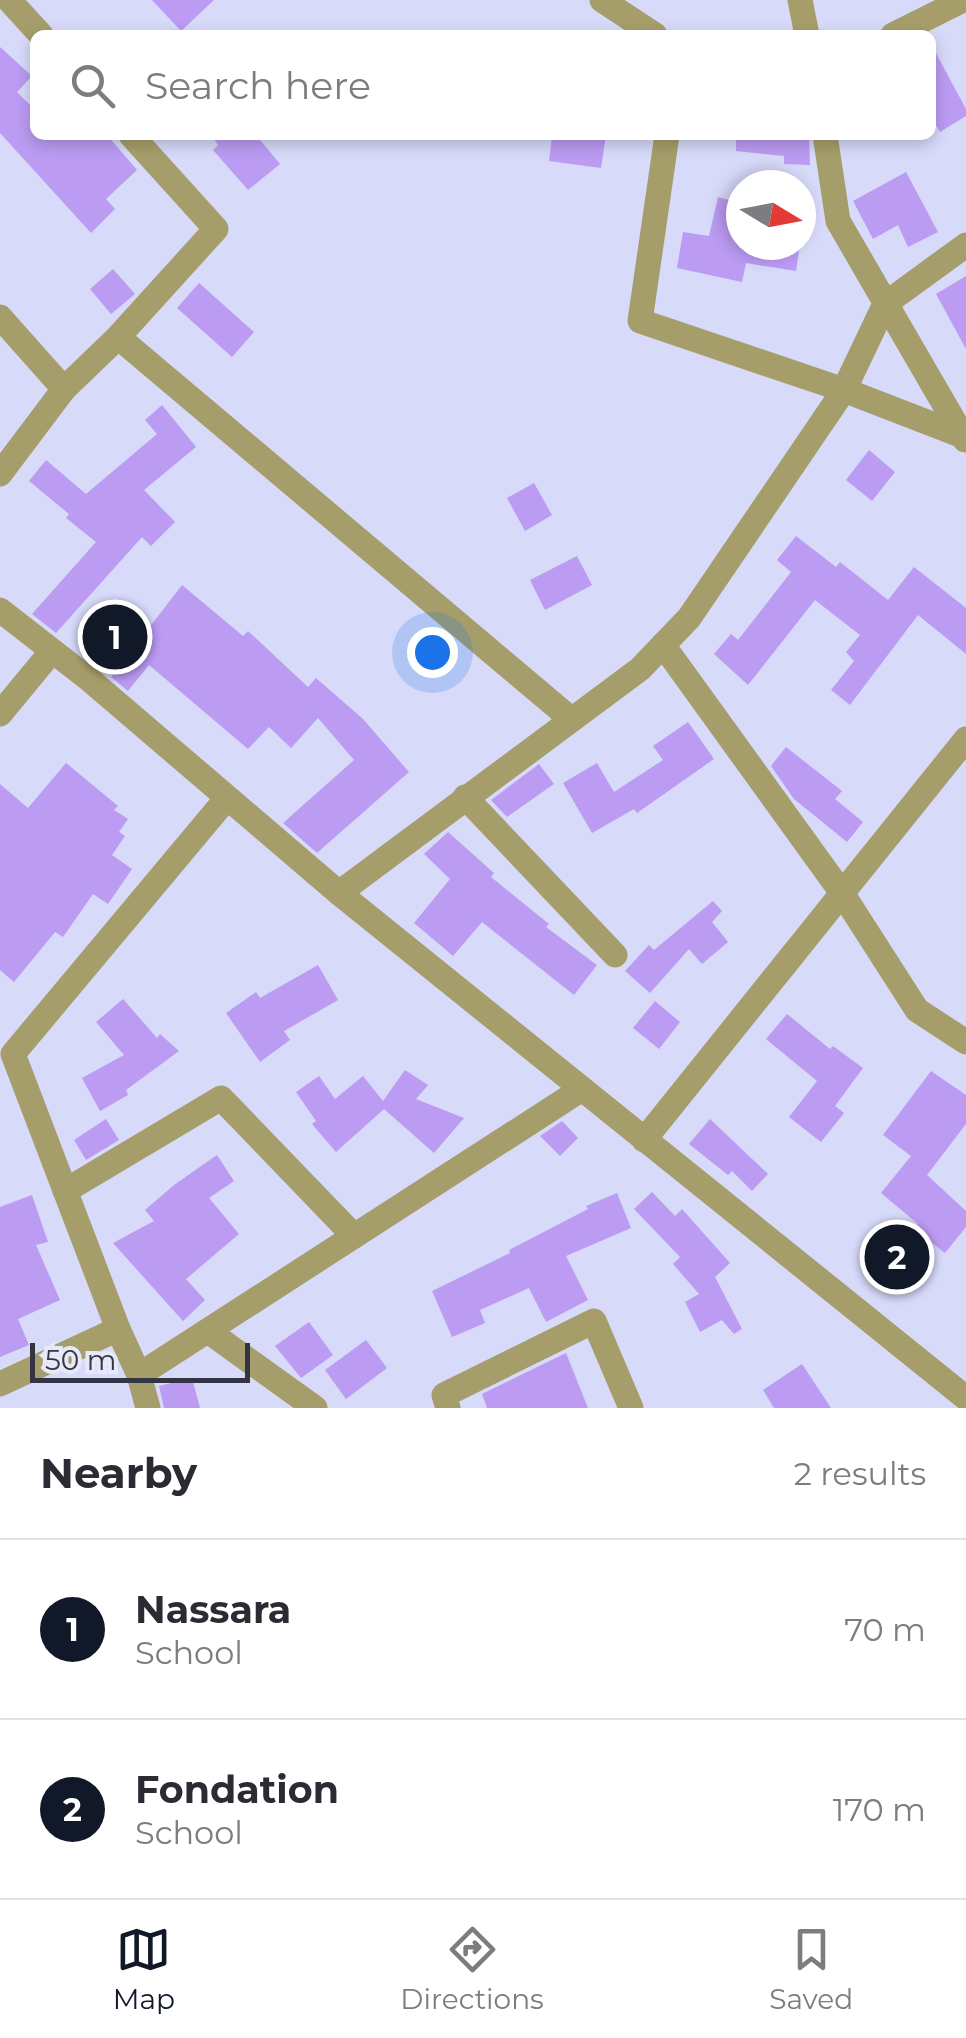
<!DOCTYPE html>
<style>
body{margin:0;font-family:Montserrat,sans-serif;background:#f2f2f3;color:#2b2b33}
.compass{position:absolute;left:726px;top:170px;width:90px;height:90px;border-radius:50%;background:#fff;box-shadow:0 5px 15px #0003;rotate:100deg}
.scale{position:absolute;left:30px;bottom:25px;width:220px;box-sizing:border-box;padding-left:10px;border:5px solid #333544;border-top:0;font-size:28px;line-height:35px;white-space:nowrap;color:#333544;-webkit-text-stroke:8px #e7e9f8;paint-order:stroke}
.you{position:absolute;left:432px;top:652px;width:35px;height:35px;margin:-25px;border:8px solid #fff;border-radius:50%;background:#1a73e8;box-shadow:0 0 0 15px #1a73e833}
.badge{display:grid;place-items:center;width:65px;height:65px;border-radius:50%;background:#111827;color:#fff;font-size:32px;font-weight:700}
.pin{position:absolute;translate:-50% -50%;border:5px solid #fff;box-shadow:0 2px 10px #0006}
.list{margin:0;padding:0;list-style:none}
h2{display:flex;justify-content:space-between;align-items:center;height:130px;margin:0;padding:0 40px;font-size:42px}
h2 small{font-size:32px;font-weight:400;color:#7c7c81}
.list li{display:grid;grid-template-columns:65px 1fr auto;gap:30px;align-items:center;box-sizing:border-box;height:180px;padding:0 40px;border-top:2px solid #e1e1e2}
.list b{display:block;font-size:38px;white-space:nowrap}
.list p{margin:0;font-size:32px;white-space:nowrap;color:#7c7c81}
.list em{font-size:32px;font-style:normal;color:#7c7c81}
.icon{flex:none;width:55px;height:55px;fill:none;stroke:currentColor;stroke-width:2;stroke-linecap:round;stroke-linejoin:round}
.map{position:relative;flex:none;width:966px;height:1408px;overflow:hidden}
.search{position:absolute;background:#fff;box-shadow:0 5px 15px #0003;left:30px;right:30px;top:30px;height:110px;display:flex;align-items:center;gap:25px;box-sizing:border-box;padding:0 35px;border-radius:15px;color:#7c7c81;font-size:38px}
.sheet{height:490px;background:#fff}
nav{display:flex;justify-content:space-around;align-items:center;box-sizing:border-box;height:140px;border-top:2px solid #e1e1e2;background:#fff;font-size:28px;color:#7c7c81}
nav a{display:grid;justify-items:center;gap:5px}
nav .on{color:#111827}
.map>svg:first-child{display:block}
.building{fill:#bc9bf3}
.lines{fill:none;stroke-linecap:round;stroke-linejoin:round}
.minor{stroke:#a69e6a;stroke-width:25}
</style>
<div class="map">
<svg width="966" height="1408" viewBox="0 0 966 1408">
<rect width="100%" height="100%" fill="#d7daf9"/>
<g class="building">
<polygon points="152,0 214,0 181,31"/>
<polygon points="931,44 966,109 966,116 940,132 931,117"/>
<polygon points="0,47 32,76 17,92 35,110 35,135 107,135 137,170 106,199 115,209 91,233 0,133"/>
<polygon points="211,135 256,135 280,164 248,190 213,150 218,145"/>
<polygon points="552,135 606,135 601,168 549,161"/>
<polygon points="736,135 809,135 810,165 784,164 784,156 736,151"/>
<polygon points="906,172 938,232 908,247 898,225 873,239 853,201"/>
<polygon points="718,197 741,203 741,245 800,245 796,271 746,263 742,282 677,268 683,232 709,236"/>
<polygon points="113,269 135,294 111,314 90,289"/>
<polygon points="966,276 966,349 936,294"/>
<polygon points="199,283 254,332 232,357 177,308"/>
<polygon points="162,405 196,447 144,490 175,522 151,546 142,537 56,633 32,614 96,542 66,518 69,514 29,481 46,460 86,494 157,434 145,420"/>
<polygon points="869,450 895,472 872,501 846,480"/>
<polygon points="534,483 552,515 525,531 507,498"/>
<polygon points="796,536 836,567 840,562 888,600 914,567 966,608 966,654 918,615 850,705 831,690 854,661 846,652 860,635 815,600 748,685 714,654 731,634 738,640 791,572 777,560"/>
<polygon points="577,556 592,585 545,610 530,580"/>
<polygon points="182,585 243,636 248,631 308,687 316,678 363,719 409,772 317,853 283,823 354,760 318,718 291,748 269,727 248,749 149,665 128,691 111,677"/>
<polygon points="688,722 714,759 637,813 634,809 592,833 563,783 597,763 614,792 663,760 653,746"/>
<polygon points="786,747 842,791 835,799 863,822 847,842 794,799 771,766"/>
<polygon points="66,763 118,806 114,810 128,819 119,832 125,836 112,855 132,869 108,904 93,894 63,937 55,932 14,982 0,970 0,784 28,808"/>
<polygon points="539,764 554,784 507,817 491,800"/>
<polygon points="448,832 494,873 491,877 549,924 546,927 597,965 574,995 482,922 453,956 414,923 450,879 424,854"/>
<polygon points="713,901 722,911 712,922 728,942 702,964 689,949 650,993 625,971 649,945 654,950"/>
<polygon points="318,965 338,1000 284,1031 290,1040 260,1062 226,1013 256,992 260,998"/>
<polygon points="123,999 157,1038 160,1034 179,1051 126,1090 128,1095 100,1111 82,1078 124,1055 96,1022"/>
<polygon points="655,1001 680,1022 659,1049 633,1028"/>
<polygon points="787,1014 830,1049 833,1046 863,1068 835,1106 844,1113 821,1142 789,1117 817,1081 766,1039"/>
<polygon points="405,1070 428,1085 416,1099 464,1118 434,1153 384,1109 336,1152 312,1124 316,1121 296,1092 319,1076 335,1099 363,1076 383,1101"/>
<polygon points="931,1071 966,1095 966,1124 927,1175 966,1211 966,1227 945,1253 914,1229 918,1224 881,1193 911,1156 883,1135"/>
<polygon points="106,1119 119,1140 86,1160 74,1140"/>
<polygon points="710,1119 768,1174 752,1191 732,1171 728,1175 689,1144"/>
<polygon points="562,1121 578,1138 560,1156 540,1136"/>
<polygon points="217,1155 234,1181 209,1198 239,1234 186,1279 205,1300 183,1321 113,1243 154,1221 145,1210 174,1185"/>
<polygon points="652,1192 675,1216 682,1209 730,1263 715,1277 742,1329 734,1334 722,1320 700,1332 685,1302 699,1294 673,1264 680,1257 634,1209"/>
<polygon points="617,1193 631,1228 566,1256 588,1300 546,1322 529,1288 480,1310 485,1323 452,1337 432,1291 510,1253 509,1250 588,1209 586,1206"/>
<polygon points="32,1195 48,1242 36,1245 60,1300 18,1319 29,1345 0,1357 0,1207"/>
<polygon points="309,1322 333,1355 301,1378 275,1346"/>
<polygon points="366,1340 387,1368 346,1399 325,1370"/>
<polygon points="566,1353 588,1408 487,1408 482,1394"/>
<polygon points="802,1364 831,1408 774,1408 763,1390"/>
<polygon points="192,1378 200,1408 164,1408 159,1386"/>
</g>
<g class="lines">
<g class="minor">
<polyline points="9,0 41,35"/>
<polyline points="602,0 655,35"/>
<polyline points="800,0 807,35"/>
<polyline points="893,35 963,0"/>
<polyline points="667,135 640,321 844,390 963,436"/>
<polyline points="825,135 838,221 965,440"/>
<polyline points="0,317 64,389"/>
<polyline points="118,337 571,719"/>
<polyline points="0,474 64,389 118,337 216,229 131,135"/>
<polyline points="0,610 90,680 339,893 966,1398"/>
<polyline points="663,645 842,893 917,1010 966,1042"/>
<polyline points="0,714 52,651"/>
<polyline points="465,797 615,955"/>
<polyline points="339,893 640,669 689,618 844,390 885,304 966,245"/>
<polyline points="644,1140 966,739"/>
<polyline points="65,1191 221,1098 354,1236"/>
<polyline points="208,1331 315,1408"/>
<polyline points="139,1375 582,1089"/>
<polyline points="0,1384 118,1329"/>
<polyline points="148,1408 139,1375 118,1329 13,1054 227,798"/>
<polyline points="448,1408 444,1395 594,1321 631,1408"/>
</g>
</g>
</svg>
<svg class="compass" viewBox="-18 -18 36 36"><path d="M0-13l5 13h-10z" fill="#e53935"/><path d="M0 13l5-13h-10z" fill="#7c7c81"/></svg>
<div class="scale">50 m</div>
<div class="you"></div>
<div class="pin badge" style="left:115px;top:637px">1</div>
<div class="pin badge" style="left:897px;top:1257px">2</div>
<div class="search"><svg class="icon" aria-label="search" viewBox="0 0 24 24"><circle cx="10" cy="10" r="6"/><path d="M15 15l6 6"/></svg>Search here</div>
</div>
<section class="sheet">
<h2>Nearby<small>2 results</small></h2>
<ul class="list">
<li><span class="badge">1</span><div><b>Nassara</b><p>School</p></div><em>70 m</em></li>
<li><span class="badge">2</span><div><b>Fondation</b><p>School</p></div><em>170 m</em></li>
</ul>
</section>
<nav>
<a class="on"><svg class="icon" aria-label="map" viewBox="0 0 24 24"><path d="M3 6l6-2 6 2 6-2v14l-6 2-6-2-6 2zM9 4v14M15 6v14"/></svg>Map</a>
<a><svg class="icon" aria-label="directions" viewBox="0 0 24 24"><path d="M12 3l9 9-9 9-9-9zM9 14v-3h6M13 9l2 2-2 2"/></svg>Directions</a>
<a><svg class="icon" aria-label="saved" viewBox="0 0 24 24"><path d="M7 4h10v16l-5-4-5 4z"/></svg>Saved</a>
</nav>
